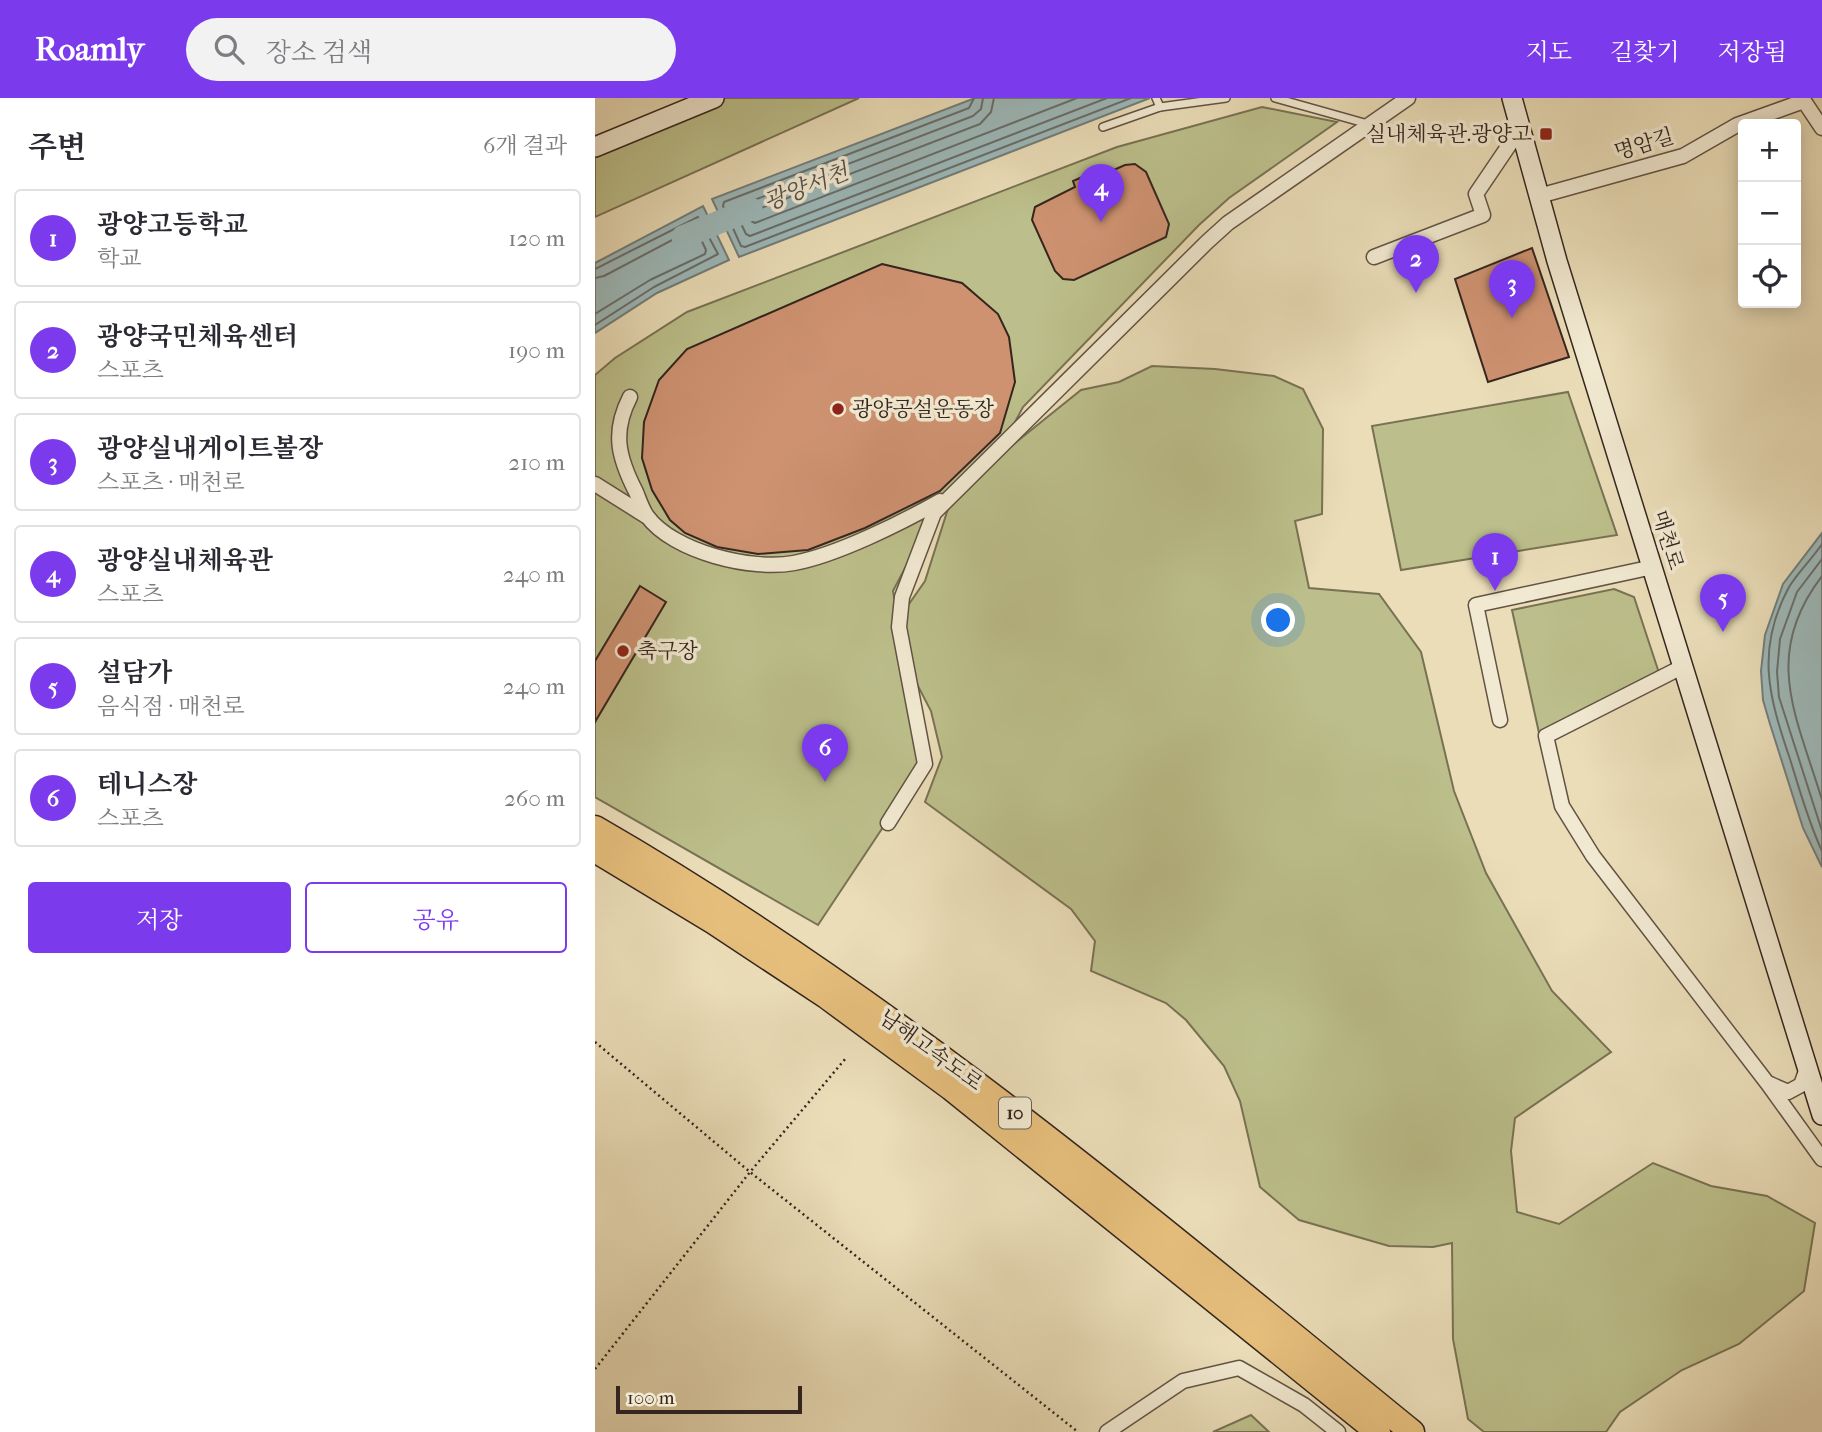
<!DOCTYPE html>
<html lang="ko">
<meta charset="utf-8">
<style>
body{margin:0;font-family:"IM FELL French Canon","Noto Serif KR",serif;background:#f2f2f3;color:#2b2b33}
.controls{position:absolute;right:21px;top:21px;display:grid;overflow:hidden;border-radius:7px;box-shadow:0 4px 18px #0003}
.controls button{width:63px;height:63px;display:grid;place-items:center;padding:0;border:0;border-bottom:2px solid #e1e1e2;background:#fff;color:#2b2b33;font:35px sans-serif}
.scale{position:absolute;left:21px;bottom:18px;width:186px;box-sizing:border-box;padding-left:7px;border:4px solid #35251e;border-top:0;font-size:19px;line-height:24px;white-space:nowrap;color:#35251e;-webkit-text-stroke:5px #f1e9d1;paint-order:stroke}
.you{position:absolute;left:684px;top:523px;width:24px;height:24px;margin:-18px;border:5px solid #fff;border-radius:50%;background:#1a73e8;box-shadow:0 0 0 10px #1a73e833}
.badge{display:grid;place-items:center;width:46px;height:46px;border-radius:50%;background:#7c3aed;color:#fff;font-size:23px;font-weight:700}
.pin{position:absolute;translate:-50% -58px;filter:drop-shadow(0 2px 4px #0008)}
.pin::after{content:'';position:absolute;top:37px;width:24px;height:21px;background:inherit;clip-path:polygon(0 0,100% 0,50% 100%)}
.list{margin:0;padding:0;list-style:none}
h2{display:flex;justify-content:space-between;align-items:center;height:91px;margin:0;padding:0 28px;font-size:30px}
h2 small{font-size:23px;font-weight:400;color:#7c7c81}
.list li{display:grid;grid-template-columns:46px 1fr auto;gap:21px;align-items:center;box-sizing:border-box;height:98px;margin:0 14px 14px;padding:0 14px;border:2px solid #e1e1e2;border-radius:7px}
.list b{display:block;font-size:26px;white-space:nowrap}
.list p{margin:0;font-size:23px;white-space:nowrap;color:#7c7c81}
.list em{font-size:23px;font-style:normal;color:#7c7c81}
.actions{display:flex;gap:14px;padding:21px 28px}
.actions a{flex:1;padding:16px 0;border:2px solid #7c3aed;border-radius:7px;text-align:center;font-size:24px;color:#7c3aed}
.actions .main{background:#7c3aed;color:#fff}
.icon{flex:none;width:38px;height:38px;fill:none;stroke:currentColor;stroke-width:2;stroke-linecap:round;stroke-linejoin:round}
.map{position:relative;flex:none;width:1227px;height:1334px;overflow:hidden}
header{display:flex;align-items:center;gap:42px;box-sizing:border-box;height:98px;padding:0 35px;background:#7c3aed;color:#fff}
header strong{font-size:33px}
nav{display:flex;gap:38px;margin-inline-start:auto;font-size:24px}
.search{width:490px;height:63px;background:#f2f2f3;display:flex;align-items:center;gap:18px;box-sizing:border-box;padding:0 24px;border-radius:38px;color:#7c7c81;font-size:26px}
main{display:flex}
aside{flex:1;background:#fff}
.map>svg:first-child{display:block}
.green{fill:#bcbf8b;stroke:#787254;stroke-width:2}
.water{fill:#9db9ba;stroke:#737e7c;stroke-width:2}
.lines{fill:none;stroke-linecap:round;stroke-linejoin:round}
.shore{stroke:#696f6c;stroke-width:2}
.river{stroke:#9db9ba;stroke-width:23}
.building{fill:#ce9271;stroke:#35251e;stroke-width:2}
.lane-casing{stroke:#625344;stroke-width:10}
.street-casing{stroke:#625344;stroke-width:17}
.secondary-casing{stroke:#35251e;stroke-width:22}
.highway-casing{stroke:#35251e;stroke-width:27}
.path{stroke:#35251e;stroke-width:2.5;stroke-dasharray:2 3.5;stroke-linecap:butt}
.lane{stroke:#f1e9d1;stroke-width:7}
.street{stroke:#f1e9d1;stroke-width:14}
.secondary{stroke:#f1e9d1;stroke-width:19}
.highway{stroke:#e5be7c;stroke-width:24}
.poi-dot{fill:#8f2418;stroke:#f1e9d1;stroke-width:2.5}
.labels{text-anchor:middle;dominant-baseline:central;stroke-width:7;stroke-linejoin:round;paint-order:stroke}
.shield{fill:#f1e9d1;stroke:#6d6054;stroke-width:2}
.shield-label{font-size:19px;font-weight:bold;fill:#35251e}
.poi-label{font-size:21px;fill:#35251e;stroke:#f1e9d1;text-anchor:start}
.street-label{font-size:21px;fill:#35251e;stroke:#f1e9d1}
.water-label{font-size:23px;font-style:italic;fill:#54514d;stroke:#f1e9d1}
</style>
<header>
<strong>Roamly</strong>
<div class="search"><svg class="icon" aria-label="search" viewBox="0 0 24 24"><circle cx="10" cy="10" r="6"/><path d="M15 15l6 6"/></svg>장소 검색</div>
<nav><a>지도</a><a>길찾기</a><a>저장됨</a></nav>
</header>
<main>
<aside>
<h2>주변<small>6개 결과</small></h2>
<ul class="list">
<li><span class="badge">1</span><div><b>광양고등학교</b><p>학교</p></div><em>120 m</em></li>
<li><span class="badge">2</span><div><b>광양국민체육센터</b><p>스포츠</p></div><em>190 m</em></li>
<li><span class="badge">3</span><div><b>광양실내게이트볼장</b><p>스포츠 · 매천로</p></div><em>210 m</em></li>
<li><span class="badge">4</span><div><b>광양실내체육관</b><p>스포츠</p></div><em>240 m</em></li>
<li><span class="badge">5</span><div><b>설담가</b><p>음식점 · 매천로</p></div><em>240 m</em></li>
<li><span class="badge">6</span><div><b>테니스장</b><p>스포츠</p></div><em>260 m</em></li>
</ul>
<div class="actions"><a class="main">저장</a><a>공유</a></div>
</aside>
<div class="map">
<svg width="1227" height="1334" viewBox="0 0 1227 1334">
<rect width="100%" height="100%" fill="#eaddb8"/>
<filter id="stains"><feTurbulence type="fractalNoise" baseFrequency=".00286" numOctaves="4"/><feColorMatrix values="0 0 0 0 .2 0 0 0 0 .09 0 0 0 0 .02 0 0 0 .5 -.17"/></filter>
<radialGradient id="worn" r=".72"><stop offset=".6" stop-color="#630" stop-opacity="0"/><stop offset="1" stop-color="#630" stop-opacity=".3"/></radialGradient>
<g class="green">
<polygon points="129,0 264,0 0,119 0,56"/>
<polygon points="667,9 742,24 634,100 604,127 428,309 407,349 347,400 298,493 308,547 305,519 330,483 358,395 486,292 524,284 557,268 620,271 679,278 708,291 728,331 727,416 700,423 714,490 784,496 826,554 859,693 891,775 957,893 1016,954 920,1020 916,1053 922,1114 964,1126 1058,1065 1116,1088 1172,1098 1220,1125 1209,1193 1144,1246 1087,1272 1025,1314 1011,1334 889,1334 873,1321 858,1241 857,1145 838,1149 794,1148 704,1122 665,1089 645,1003 629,968 591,922 571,905 496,873 500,843 476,811 330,704 347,659 336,613 312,567 330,666 223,827 0,699 0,277 20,260 92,214 522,49"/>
<polygon points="973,294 1022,437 806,472 777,328"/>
<polygon points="1019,491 1039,499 1067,584 946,644 917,512"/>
<polygon points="656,1317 674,1334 618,1334"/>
</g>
<g class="water">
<polygon points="380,0 555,0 144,159 117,101"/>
<polygon points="108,108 134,162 62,195 0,235 0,165"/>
<polygon points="1227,435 1227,769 1208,730 1175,626 1168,602 1166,573 1170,537 1188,486"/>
</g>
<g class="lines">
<g class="shore">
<polyline points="379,0 374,10 129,104 128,108 146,148 150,149 536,0"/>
<polyline points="388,0 386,11 378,18 141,109 140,113 151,136 155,138 512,0"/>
<polyline points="399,0 396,14 385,26 156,114 156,123 160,125 482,0"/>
<polyline points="0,171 103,119 123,156 59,189 0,227"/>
<polyline points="0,180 9,178 98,131 102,133 111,152 110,156 55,182 0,216"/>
<path d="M1227,446C1217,461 1203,474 1194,489C1160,552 1174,599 1195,661C1205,693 1213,723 1227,753"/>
<polyline points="1227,461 1202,494 1185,541 1182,574 1184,599 1227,733"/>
<path d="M1227,478C1166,557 1202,619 1227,702"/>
</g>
<polyline class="river" points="88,139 156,111"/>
</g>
<g class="building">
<polygon points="540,66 551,74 574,126 571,139 479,182 468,181 460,173 437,122 440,109 480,89 478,83 494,76 496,82 530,67"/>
<polygon points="937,150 974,259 893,284 860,181"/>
<polygon points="287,166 367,185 403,216 414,239 420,284 405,335 345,393 270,430 213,452 163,456 122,449 90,435 75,422 57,392 47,360 49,324 64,282 92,251"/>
<polygon points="45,488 71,504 0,624 0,563"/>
</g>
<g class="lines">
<defs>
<g id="lane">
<polyline points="561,0 565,9 631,0"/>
<polyline points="680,0 773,26"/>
<polyline points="508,29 565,9"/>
</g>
<g id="street">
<polyline points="944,98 1088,58 1142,27 1209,3 1227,30"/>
<polyline points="779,159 888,117 881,96 925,31"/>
<path d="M35,299C17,334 23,359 41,394C44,401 47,411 52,418C78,454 157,473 199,465C242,457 306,425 345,403"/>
<polyline points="0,386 51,418"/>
<polyline points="1089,568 951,638 967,708 998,758 1173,986 1227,1061"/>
<polyline points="905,622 881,507 1058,469"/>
<polyline points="293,725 330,666 304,529 307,499 339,415 612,144 633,125 813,0"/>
<polyline points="1175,986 1193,994 1206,987 1212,970"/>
<polyline points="512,1334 588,1283 644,1270 709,1307 743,1334"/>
</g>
<g id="secondary">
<polyline points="917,0 962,163 1227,1017"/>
<polyline points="0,49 119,0"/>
</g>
<g id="highway">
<path d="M0,730C294,899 554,1120 817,1334"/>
<polyline points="0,752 119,824 231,898 356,990 783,1334"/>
</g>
</defs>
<use href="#lane" class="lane-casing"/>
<use href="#street" class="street-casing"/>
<use href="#secondary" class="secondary-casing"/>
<use href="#highway" class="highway-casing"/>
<g class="path">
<polyline points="0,944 155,1074 483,1334"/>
<polyline points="0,1271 155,1074 251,960"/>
</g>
<use href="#lane" class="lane"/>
<use href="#street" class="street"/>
<use href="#secondary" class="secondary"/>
<use href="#highway" class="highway"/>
</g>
<g class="poi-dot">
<rect x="944" y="29" width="14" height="14" rx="3.5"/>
<circle cx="243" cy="311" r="7"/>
<circle cx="28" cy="553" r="7"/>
</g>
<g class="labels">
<rect class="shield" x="404" y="999.5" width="32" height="31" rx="5"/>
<g class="shield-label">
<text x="420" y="1015">10</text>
</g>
<g class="poi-label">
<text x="937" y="36" text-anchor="end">실내체육관.광양고</text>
<text x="257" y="311">광양공설운동장</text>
<text x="42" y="553">축구장</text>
</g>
<g class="street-label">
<text transform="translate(1049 46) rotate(-17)">명암길</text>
<text transform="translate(1073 442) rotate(73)">매천로</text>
<text transform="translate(336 952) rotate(36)">남해고속도로</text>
</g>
<g class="water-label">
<text transform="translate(211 89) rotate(-22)">광양서천</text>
</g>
</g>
<rect width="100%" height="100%" filter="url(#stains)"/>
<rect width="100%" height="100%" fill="url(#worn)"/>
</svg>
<div class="controls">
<button>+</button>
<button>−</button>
<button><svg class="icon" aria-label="locate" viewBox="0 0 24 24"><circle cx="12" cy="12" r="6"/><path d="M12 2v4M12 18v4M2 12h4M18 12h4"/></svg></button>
</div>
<div class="scale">100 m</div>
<div class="you"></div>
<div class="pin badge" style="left:900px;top:493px">1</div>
<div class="pin badge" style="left:821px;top:195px">2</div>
<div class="pin badge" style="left:917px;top:220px">3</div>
<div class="pin badge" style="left:506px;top:124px">4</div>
<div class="pin badge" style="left:1128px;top:534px">5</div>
<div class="pin badge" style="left:230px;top:684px">6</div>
</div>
</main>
